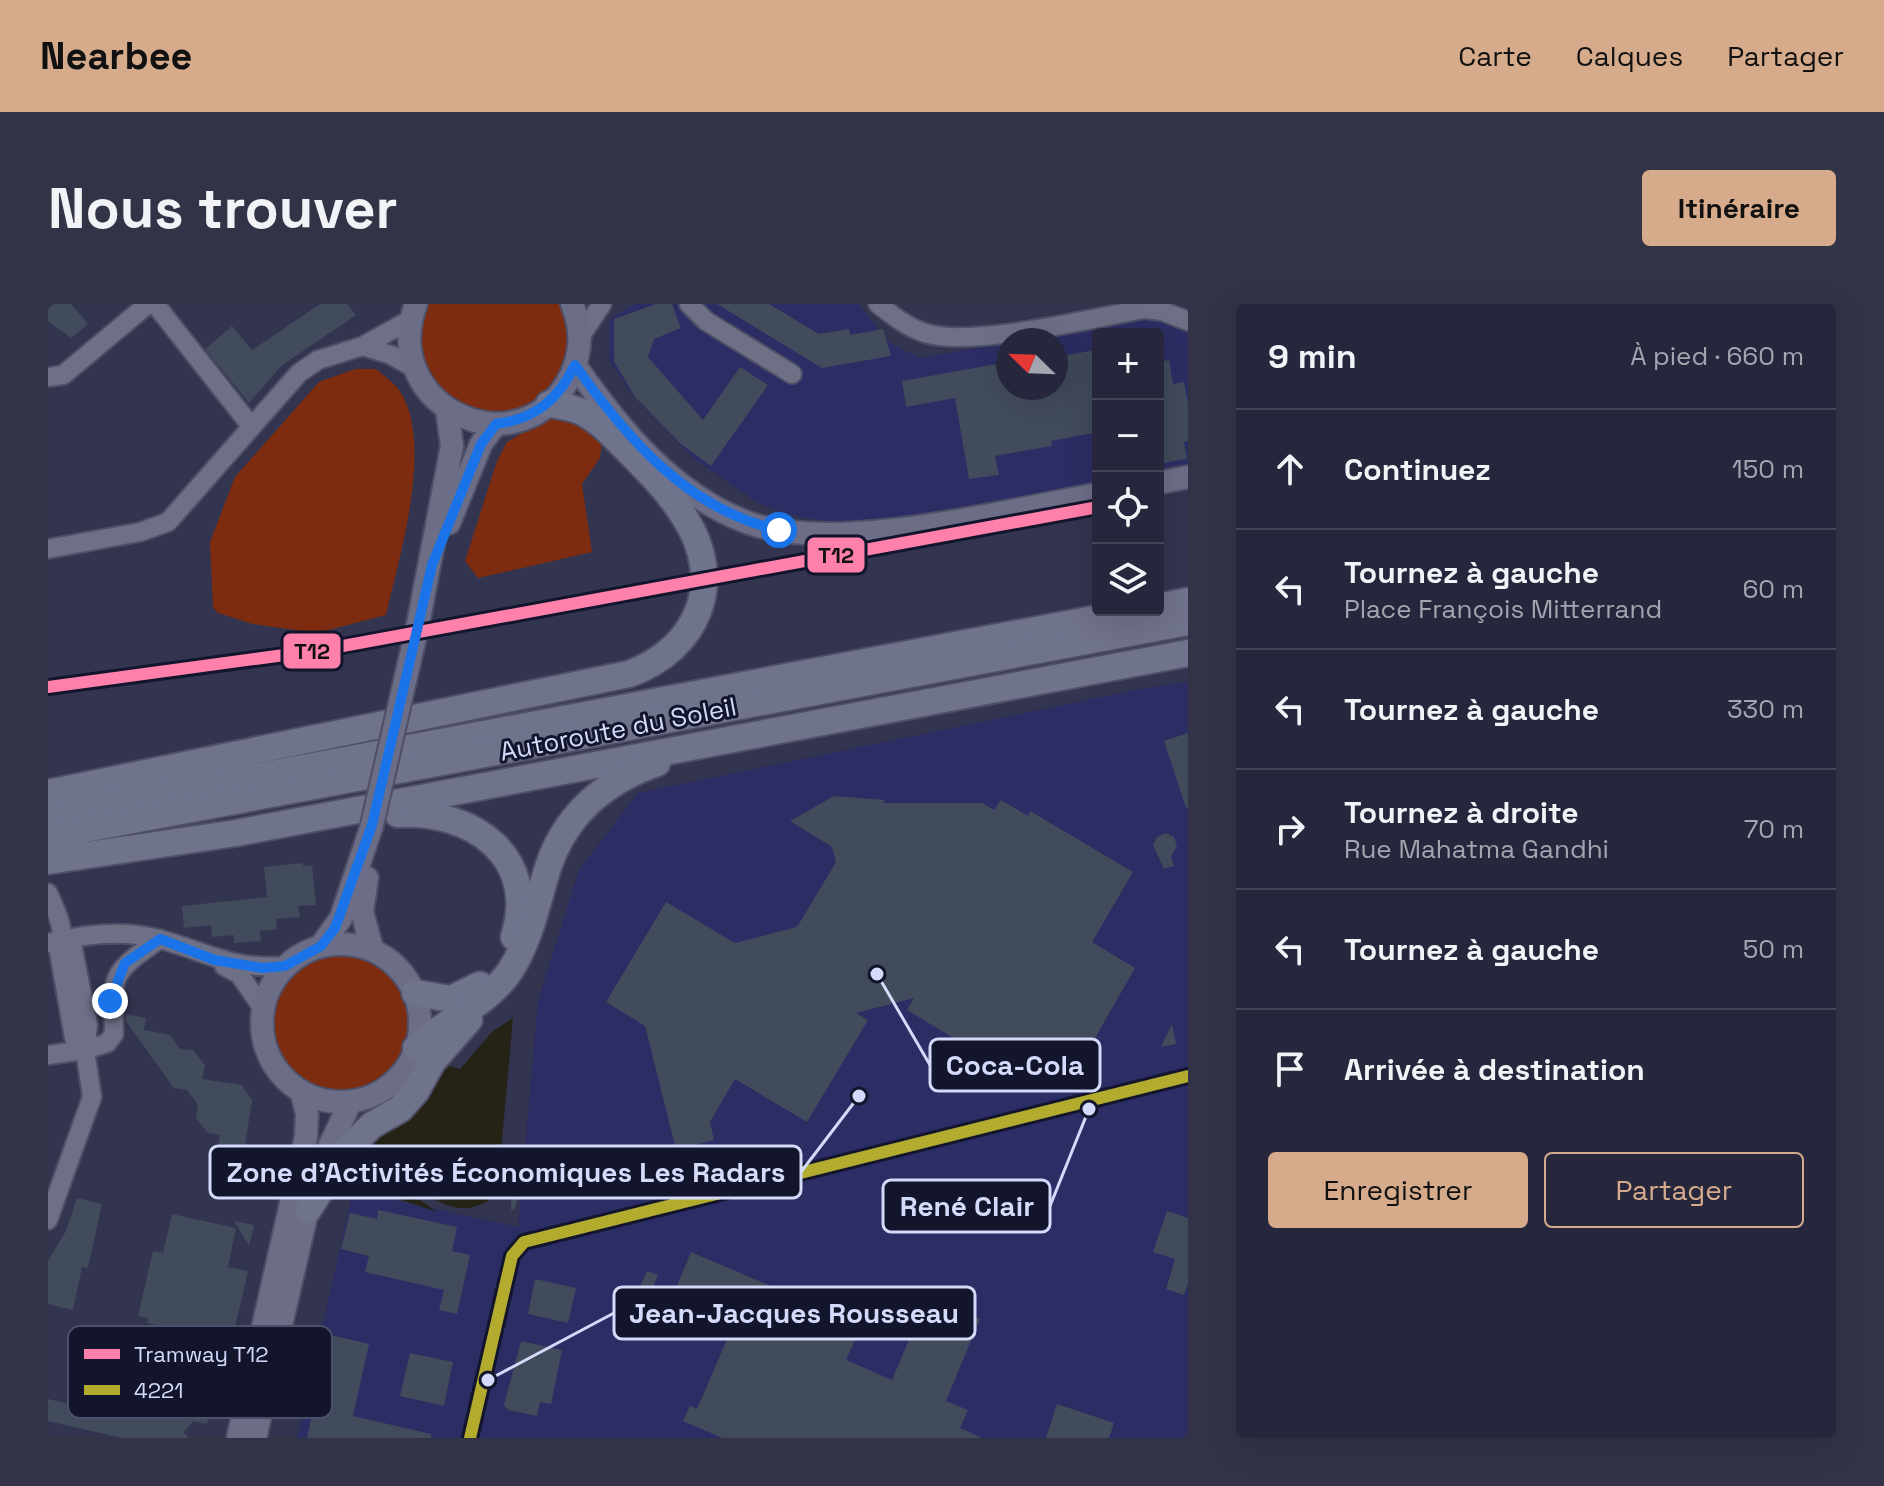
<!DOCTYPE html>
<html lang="fr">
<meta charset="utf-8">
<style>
body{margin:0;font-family:"Space Grotesk",sans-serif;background:#323347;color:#f1f3f6}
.controls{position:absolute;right:24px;top:24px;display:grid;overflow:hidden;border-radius:8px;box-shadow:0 8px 32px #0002}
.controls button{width:72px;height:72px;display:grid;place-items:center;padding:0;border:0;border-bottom:2px solid #424456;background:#26273c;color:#f1f3f6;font:40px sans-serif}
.compass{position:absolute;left:948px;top:24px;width:72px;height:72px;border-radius:50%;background:#26273c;box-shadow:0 8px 32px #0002;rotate:293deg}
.stop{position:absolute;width:24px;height:24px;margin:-18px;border:6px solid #1a73e8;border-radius:50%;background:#fff}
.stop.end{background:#1a73e8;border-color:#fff;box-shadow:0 2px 8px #0008}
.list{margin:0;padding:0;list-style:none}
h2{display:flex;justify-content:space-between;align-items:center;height:104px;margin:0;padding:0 32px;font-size:34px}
h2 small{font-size:26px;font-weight:400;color:#a4a5af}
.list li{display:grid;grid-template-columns:52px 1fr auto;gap:24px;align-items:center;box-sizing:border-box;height:120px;padding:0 32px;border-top:2px solid #424456}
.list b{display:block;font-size:30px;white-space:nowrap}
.list p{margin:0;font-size:26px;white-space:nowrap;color:#a4a5af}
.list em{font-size:26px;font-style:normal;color:#a4a5af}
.actions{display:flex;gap:16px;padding:24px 32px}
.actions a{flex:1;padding:18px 0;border:2px solid #d6ab8b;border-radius:8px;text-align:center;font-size:28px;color:#d6ab8b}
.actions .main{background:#d6ab8b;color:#111}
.icon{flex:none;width:44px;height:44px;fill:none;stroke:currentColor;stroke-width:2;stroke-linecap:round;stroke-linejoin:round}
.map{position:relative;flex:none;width:1140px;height:1134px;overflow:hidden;border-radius:8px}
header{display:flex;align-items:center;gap:48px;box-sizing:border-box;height:112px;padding:0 40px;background:#d6ab8b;color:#111}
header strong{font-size:38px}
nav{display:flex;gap:44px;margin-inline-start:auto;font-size:28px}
.intro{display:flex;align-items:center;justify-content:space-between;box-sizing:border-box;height:192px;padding:0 48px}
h1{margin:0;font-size:56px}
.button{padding:20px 36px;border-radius:8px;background:#d6ab8b;color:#111;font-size:28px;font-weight:700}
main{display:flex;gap:48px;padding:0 48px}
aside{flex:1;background:#26273c;border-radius:8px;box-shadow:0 8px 32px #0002}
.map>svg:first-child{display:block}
.built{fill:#2c2d64}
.green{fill:#7d2c10}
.water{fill:#252316}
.building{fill:#424b5b}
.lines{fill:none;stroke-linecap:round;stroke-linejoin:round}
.minor-casing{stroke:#4e4f67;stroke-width:22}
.major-casing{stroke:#4e4f67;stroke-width:26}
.highway-casing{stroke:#4e4f67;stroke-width:30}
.minor{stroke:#6e7086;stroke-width:18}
.major{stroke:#6b6e86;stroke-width:22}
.highway{stroke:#70738c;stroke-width:26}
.major-bridge-casing{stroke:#4e4f67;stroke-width:26;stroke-linecap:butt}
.major-bridge{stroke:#6b6e86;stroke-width:22}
.bus-1-casing{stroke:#13152c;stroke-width:18}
.bus-1{stroke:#b3ab2e;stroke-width:12}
.tram-1-casing{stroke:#13152c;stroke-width:18}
.tram-1{stroke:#ff80ab;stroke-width:12}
.route{stroke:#1a73e8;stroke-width:10}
.labels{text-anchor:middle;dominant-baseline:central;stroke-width:6;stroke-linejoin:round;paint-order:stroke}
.street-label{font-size:26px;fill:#d4dafa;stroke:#13152c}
.key{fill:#13152c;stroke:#4d506a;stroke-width:2}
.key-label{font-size:22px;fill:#d4dafa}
.leader{fill:none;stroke:#d4dafa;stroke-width:3}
.callout-dot{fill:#d4dafa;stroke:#13152c;stroke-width:3}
.callout{fill:#13152c;stroke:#d4dafa;stroke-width:3}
.callout-label{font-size:28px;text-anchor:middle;font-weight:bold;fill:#d4dafa}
.line-badge{stroke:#13152c;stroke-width:3}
.pale-badge-label{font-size:22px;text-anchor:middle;font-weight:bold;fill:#111}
</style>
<header>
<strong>Nearbee</strong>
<nav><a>Carte</a><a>Calques</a><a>Partager</a></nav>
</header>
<div class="intro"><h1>Nous trouver</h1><a class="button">Itinéraire</a></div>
<main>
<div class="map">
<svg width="1140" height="1134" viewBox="0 0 1140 1134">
<rect width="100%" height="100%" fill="#333450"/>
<g class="built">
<polygon points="587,0 810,0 842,39 872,54 960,39 960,84 1008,84 1008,36 976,36 1109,13 1140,25 1140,166 1110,171 1110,30 1050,30 1050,182 840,217 788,218 740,211 710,199 645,154 587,94 561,56 562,15"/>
<polygon points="1140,378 1140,1134 249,1134 305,887 470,923 490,697 531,566 590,489 1098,384"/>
</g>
<g class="green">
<polygon points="377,0 516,0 522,11 520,64 487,103 439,114 394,94 370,51"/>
<path d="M307,65H328C335,71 345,78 351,86C387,137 351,254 338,311L269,329L205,320L170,309L165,303L162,238L187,173L271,78Z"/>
<polygon points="505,111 533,115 554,136 552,154 534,180 544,248 430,274 417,257 449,157 459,138"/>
<circle cx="294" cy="718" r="72"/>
</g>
<path class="water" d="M465,714L449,892C413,915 399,901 366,885L363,890L389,908L307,880L297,864L395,760L412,765L445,727Z"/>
<g class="building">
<polygon points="0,0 23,0 40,20 23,34 0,17"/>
<polygon points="272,0 299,0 308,11 233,62 201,99 157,45 184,22 204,46"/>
<polygon points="608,0 624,0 633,24 606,35 600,53 655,116 692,63 720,81 663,162 633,140 587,93 566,57 566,15"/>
<polygon points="669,0 721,0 771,30 801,25 802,31 835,25 843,52 774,64"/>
<polygon points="1048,46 1050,128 1003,137 1004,142 947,152 951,171 921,175 907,94 858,103 854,77 960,58 960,84 1008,84 1008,53"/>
<polygon points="1121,56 1125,80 1136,78 1140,100 1140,137 1136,138 1139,155 1110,160 1110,58"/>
<polygon points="1140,429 1140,504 1138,504 1116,437"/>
<polygon points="786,492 837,496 835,499 934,499 946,506 953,496 980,512 982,507 1085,568 1044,638 1087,664 1047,734 991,747 981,740 960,767 859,706 866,694 808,709 820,716 759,818 687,775 662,818 666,836 628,846 597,722 558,698 618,598 687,639 749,623 788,558 784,543 742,517"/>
<polygon points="1118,529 1126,533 1129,542 1123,552 1126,562 1116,565 1105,541 1109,533"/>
<polygon points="255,559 255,562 264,561 268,601 250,602 252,613 228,615 229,625 212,627 213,637 186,639 186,631 164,633 163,621 136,624 134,602 219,593 216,563"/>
<polygon points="77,710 98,714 96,726 122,731 132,745 145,746 157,761 154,775 194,781 204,796 194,860 181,858 170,844 172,831 160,829 148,814 150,801 139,786 126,784 78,717"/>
<polygon points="1124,720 1128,740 1113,743"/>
<polygon points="464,873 476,875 466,906 463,906"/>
<polygon points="29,894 54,900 40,964 34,963 25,1006 0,1000 0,957 18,927"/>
<polygon points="330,906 409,923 404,947 422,951 409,1010 391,1006 396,986 317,968 321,952 293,945 302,909 329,915"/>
<polygon points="1119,907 1140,914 1140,979 1136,991 1118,985 1127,955 1105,948"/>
<polygon points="124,910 188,924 180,963 200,967 185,1032 176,1030 174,1035 99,1019 100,1014 90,1012 105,947 115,949"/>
<polygon points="186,917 206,921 201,942"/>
<polygon points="643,948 814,1021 798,1056 844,1076 879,993 932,1015 898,1097 920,1106 912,1124 934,1134 674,1134 635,1117 642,1102 649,1105 690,1010 628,984"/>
<polygon points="599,967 610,971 600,994 589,990"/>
<polygon points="487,975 528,984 520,1019 480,1010"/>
<polygon points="279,1030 321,1040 305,1112 383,1130 383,1134 259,1134 265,1105 262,1105"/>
<polygon points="36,1034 55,1039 42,1094 111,1110 138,1092 147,1054 178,1062 167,1109 162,1108 159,1120 145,1117 136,1128 140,1134 74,1134 0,1117 0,1095 21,1100"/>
<polygon points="473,1037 514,1046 503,1100 492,1098 489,1112 460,1106 456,1101"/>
<polygon points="362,1049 405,1058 396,1102 352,1092"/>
<polygon points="1009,1100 1066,1119 1061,1134 998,1134"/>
</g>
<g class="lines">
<defs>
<g id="minor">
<polyline points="107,0 203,122"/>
<polyline points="641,0 658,17 744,70"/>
<path d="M830,0C845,12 859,23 877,29C923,44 1044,14 1097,5L1114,7L1140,17"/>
<polyline points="532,33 554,0"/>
<polyline points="315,42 343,51 365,63"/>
<polyline points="0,73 15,71 100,0"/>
<polyline points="0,245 92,228 120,218 251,69 270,56 315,42 362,16"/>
<path d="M0,589C9,610 19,626 11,648L26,734L37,746"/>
<path d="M0,639C36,630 74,625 111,635C160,648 182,666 237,662"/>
<polyline points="176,662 191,670 214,703"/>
<path d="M0,751L37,746L59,739L66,730C64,671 61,670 112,635"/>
<polyline points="0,916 44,793 37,746 40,721 25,645 16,635"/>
</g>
<g id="major">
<path d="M368,0C329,105 475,169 523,71C534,48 534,24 524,0"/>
<path d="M527,61C571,125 626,192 701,219C786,250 959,207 1050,190"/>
<polyline points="1110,179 1140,173"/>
<polyline points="401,219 433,140 448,120"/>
<polyline points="370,320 404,142 399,106"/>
<polyline points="319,574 314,608 324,645"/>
<circle cx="293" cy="719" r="79"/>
<polyline points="273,642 293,614 324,521"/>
<polyline points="190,1134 258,833 259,810 254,789"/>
<polyline points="207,1134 267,873 302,799"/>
</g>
<g id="highway">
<polyline points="1110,303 1140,297"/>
<path d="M0,489L581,370C650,345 678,278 637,214C623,190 601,168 582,149C567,135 555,119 536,109C526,103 512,102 501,100"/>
<path d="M350,510C424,506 491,552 466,633"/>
<polyline points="0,512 1094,306"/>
<polyline points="0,532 1140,318"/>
<polyline points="0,557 188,529 1140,349"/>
<polyline points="367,689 403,695 432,681"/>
<path d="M368,744C397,716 439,701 462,667C481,638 488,603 498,570C514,514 554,478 609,459"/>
<polyline points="260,906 298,846 324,821 352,805 368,787 384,758 421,716"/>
</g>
</defs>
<use href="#minor" class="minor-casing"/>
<use href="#major" class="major-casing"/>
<use href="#highway" class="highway-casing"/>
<use href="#minor" class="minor"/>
<use href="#major" class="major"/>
<use href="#highway" class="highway"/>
<defs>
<polyline id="major-bridge" points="324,521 370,320"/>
</defs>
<use href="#major-bridge" class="major-bridge-casing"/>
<use href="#major-bridge" class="major-bridge"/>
<defs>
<polyline id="bus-1" points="422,1134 464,952 476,938 1140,772"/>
</defs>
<use href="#bus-1" class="bus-1-casing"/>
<use href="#bus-1" class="bus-1"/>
<defs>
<polyline id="tram-1" points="0,383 273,346 1050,203"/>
</defs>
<use href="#tram-1" class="tram-1-casing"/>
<use href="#tram-1" class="tram-1"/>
</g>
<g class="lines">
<path class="route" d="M62,697L77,659L112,635L167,656L214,664L237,662L273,642L287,624L324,521L384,261L433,140L448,120C487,115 510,96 527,61C579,135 640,206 731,226"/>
</g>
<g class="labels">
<g class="street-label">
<text transform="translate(570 425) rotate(-11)">Autoroute du Soleil</text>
</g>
</g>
<rect x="20" y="1022" width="264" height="92" rx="12" class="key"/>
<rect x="36" y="1045" width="36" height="10" fill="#ff80ab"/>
<rect x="36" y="1081" width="36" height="10" fill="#b3ab2e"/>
<g class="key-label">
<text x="86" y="1058">Tramway T12</text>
<text x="86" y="1094">4221</text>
</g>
<path class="leader" d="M829 670L882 761M811 792L753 868M1041 805L1002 902M440 1076L566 1009"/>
<g class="callout-dot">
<circle cx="829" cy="670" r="8"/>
<circle cx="811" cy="792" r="8"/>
<circle cx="1041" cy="805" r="8"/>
<circle cx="440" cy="1076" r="8"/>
</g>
<g class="callout">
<rect x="882" y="735" width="170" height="52" rx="8"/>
<rect x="162" y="842" width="591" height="52" rx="8"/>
<rect x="835" y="876" width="167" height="52" rx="8"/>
<rect x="566" y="983" width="361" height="52" rx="8"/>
</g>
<g class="callout-label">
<text x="967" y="771">Coca-Cola</text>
<text x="458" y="878">Zone d'Activités Économiques Les Radars</text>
<text x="919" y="912">René Clair</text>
<text x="746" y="1019">Jean-Jacques Rousseau</text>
</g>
<g class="line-badge">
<rect x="758" y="232" width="60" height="38" rx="8" fill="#ff80ab"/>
<rect x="234" y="328" width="60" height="38" rx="8" fill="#ff80ab"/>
</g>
<g class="pale-badge-label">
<text x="788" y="259">T12</text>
<text x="264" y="355">T12</text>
</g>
</svg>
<div class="controls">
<button>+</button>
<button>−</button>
<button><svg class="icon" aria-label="locate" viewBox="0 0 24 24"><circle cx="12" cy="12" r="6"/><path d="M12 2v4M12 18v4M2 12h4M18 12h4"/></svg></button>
<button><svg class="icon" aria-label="layers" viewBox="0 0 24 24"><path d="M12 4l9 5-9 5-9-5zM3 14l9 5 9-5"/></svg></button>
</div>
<svg class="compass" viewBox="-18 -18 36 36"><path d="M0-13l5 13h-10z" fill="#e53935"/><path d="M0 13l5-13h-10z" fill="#a4a5af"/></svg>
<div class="stop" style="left:731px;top:226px"></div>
<div class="stop end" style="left:62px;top:697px"></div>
</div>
<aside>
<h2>9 min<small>À pied · 660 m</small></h2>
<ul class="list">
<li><svg class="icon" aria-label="ahead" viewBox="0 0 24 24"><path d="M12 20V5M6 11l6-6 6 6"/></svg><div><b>Continuez</b></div><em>150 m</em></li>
<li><svg class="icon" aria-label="left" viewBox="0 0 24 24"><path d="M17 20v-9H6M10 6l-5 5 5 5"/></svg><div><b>Tournez à gauche</b><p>Place François Mitterrand</p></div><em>60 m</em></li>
<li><svg class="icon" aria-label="left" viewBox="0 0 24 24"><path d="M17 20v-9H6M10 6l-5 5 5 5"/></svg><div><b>Tournez à gauche</b></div><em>330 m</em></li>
<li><svg class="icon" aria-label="right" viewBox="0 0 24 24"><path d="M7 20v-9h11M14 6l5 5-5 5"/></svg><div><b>Tournez à droite</b><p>Rue Mahatma Gandhi</p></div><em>70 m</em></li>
<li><svg class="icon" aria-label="left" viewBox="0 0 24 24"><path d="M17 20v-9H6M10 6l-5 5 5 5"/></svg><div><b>Tournez à gauche</b></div><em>50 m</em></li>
<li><svg class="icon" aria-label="arrive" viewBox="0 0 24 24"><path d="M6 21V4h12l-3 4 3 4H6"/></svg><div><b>Arrivée à destination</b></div></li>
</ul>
<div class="actions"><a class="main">Enregistrer</a><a>Partager</a></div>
</aside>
</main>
